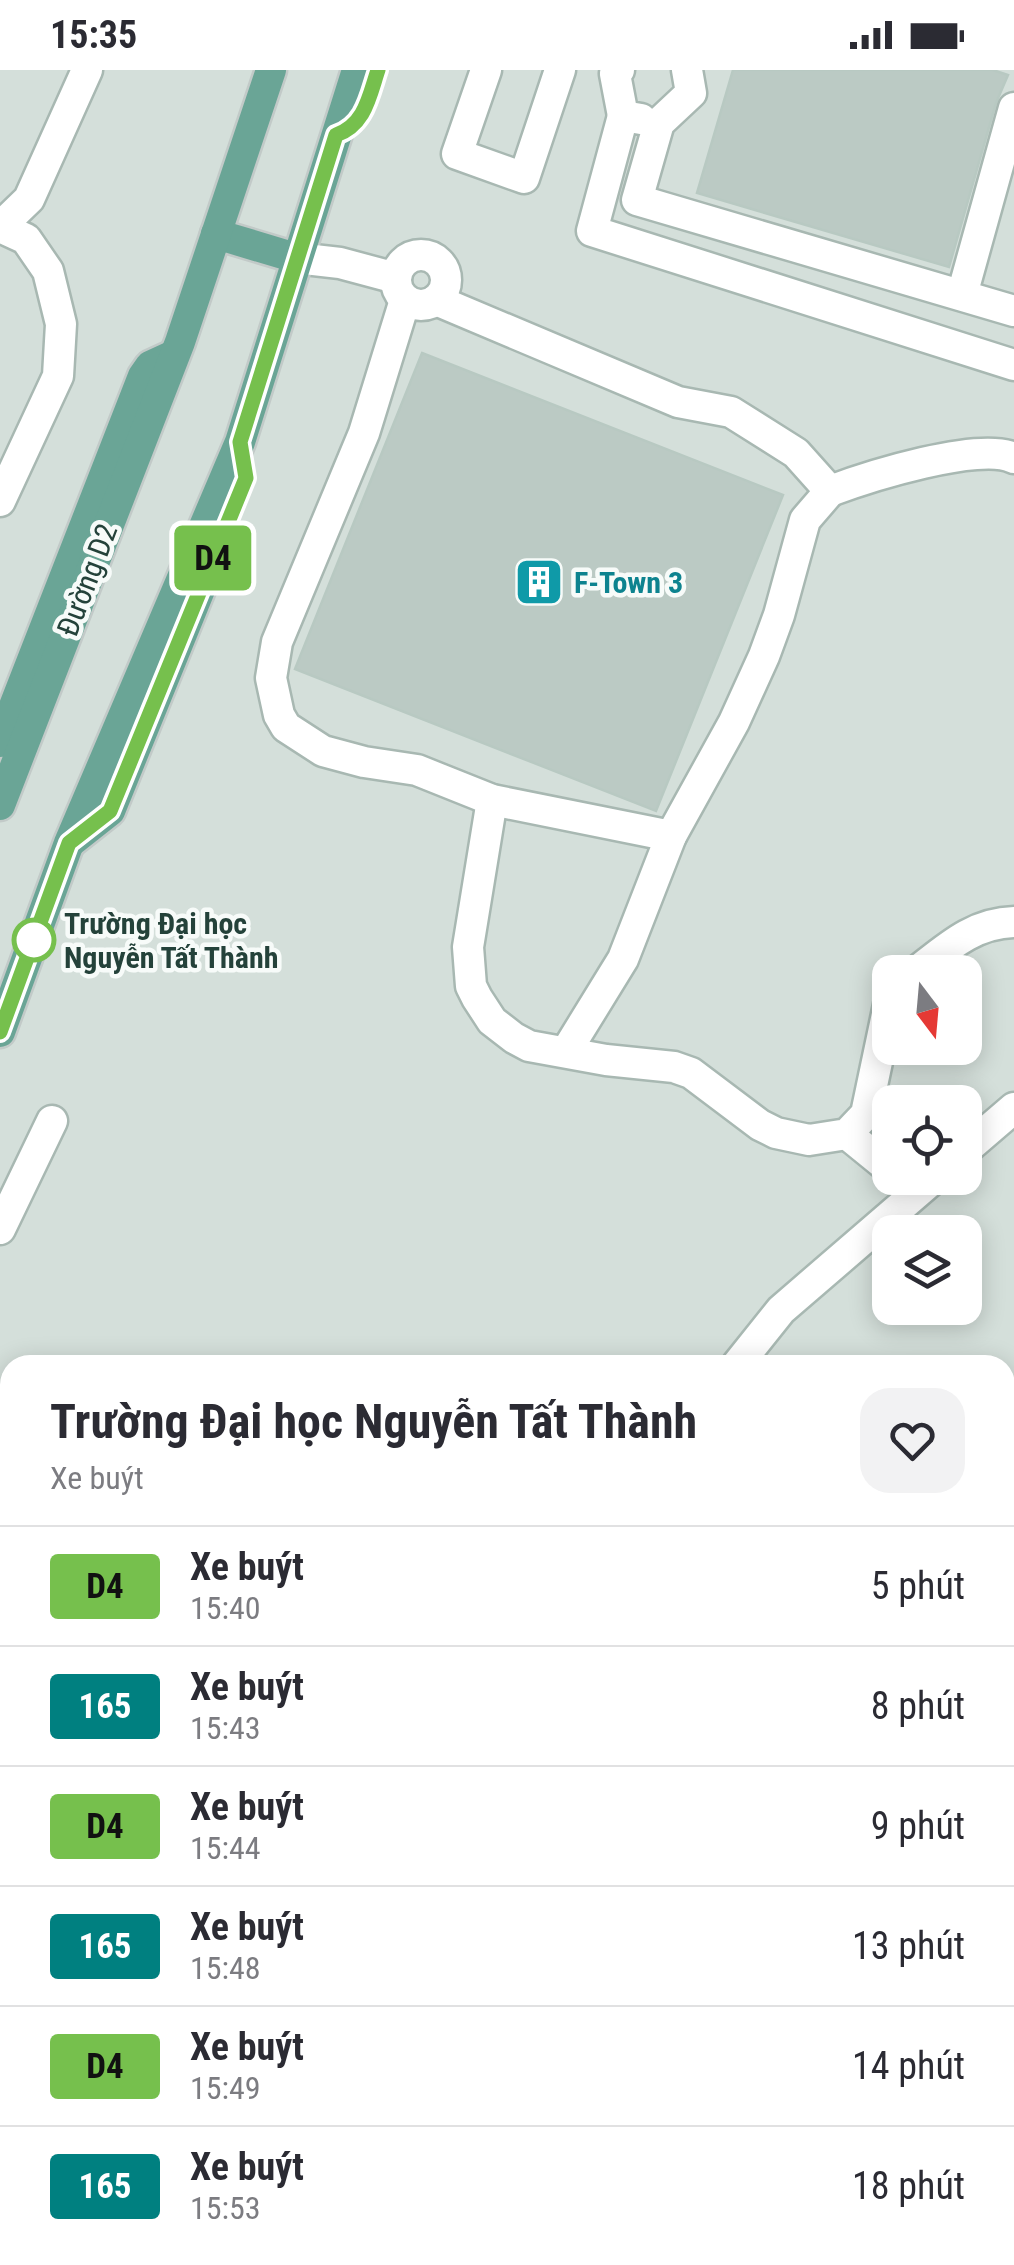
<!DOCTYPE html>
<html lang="vi">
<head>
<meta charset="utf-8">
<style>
	:root { --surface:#fff; --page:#f2f2f3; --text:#2b2b33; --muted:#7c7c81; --line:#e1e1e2 }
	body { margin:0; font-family:"Roboto Condensed",sans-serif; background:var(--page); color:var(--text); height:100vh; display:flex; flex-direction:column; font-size:38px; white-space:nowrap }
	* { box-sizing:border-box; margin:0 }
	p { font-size:32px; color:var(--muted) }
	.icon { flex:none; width:55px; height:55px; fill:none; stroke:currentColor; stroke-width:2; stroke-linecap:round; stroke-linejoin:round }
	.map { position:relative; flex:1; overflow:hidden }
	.sheet { position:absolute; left:0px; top:1285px; width:1015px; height:910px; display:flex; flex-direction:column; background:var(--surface); border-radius:30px 30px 0 0; box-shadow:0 5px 25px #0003 }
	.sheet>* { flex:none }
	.badge { padding:0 20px; border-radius:8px; font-size:35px; line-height:65px }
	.needle { width:65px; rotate:164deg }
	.tools { position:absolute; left:872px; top:885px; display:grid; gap:20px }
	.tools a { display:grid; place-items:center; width:110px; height:110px; border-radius:20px; background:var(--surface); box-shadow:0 5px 25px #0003; font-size:50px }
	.map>.badge { position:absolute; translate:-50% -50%; box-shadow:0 0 0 5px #fff }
	.round { display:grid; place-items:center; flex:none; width:105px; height:105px; border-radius:30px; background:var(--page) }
	.headline { display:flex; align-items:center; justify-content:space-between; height:170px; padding:0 50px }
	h1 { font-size:48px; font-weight:700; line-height:75px }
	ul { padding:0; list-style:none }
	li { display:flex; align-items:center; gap:30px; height:120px; padding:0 50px; border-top:2px solid var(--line) }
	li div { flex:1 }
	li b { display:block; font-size:38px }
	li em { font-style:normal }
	li .badge { min-width:110px; font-weight:700; text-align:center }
	.status { display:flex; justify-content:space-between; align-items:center; height:70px; padding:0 50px; background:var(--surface); direction:ltr }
	.status svg { height:28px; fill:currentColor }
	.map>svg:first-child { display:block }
</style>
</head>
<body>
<div class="status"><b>15:35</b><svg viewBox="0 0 49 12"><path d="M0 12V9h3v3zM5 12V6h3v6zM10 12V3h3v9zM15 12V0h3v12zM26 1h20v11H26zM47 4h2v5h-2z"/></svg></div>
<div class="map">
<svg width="1014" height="2195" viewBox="0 0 1014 2195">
	<rect width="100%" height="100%" fill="#e6efeb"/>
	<path fill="#d4dfda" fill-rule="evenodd" d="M 0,0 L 1014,0 L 1014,2195 L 0,2195 ZM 890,902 L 965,902 L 965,978 L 890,978 ZM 890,1032 L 965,1032 L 965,1108 L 890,1108 ZM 890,1162 L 965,1162 L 965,1238 L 890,1238 ZM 10,1295 L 1005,1295 L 1005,2185 L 10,2185 Z"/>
	<g fill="#bbcac4" stroke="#b8c9c2" stroke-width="2.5">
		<path d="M 733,0 L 993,0 L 1008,5 L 996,33 L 949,197 L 697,123 Z"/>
		<path d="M 422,283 L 783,425 L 656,741 L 295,599 Z"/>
	</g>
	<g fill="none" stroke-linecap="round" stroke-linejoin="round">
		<g stroke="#a8b8b2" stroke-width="35">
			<g id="minor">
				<path d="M 486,0 L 457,84 L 524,108 L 560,0"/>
				<path d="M 619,0 L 615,4 L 623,46 L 641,49"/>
				<path d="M 687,0 L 691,23 L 659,53 L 637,130 L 1014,241"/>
				<path d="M 623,46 L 592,161 L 1014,295"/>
				<circle cx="421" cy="210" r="25"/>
				<path d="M 296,188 L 340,193 L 396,208"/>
				<path d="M 962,225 L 1014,38"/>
				<path d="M 405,230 L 364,363 L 277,572 L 271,608 L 279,645 L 286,657 L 323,681 L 364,692 L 417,700 L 492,730 L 671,766"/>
				<path d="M 436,230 L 678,332 L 731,342 L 796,383 L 830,421 L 805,450 L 779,545 L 764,586 L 734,652 L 671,766 L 623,889 L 567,980"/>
				<path d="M 830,421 C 867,407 980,371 1014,388"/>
				<path d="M 0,431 L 58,306 L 61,254 L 48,201 L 26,169 L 0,157 L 29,129 L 87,0"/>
				<path d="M 492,730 L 468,877 L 471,916 L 477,928 L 492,951 L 514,968 L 529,976 L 606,990 L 674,997 L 691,1003 L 760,1055 L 776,1063 L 809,1070 L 847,1064 L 866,1044 L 890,930"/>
				<path d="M 916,902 C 947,878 973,853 1014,852"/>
				<path d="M 847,1064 L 890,1099"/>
				<path d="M 965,1080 L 1014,1038"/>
				<path d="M 0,1159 L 52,1051"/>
				<path d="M 737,1295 L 781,1240 L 934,1108"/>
				<path d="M 827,2185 L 839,2195"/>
			</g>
		</g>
		<g stroke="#c2cac8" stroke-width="35">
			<g id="major">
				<path d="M 216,164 L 296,188"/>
				<path d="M 0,672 L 143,306 L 150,296 L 174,285"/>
				<path d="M 0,735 L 180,272 L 271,0"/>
				<path d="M 72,771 L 110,741 L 208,500"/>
				<path d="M 0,962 L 69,773 L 240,372 L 357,0"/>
			</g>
		</g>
		<path stroke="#86b3a5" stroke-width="5" stroke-dasharray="5 8" stroke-linecap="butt" d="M 321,2195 L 350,2185"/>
		<use href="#minor" stroke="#fff" stroke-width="30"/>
		<use href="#major" stroke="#6aa596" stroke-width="30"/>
	</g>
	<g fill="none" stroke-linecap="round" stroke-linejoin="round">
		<g stroke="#fff" stroke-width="22">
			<path id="line" d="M 0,962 L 69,773 L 110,741 L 246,408 L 240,372 L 336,65 C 365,55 369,27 378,0"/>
		</g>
		<use href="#line" stroke="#76c04d" stroke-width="15"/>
	</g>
	<defs>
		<g id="building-square" transform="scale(2.5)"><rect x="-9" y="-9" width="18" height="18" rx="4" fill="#0f9aa8" stroke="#f7fbf9"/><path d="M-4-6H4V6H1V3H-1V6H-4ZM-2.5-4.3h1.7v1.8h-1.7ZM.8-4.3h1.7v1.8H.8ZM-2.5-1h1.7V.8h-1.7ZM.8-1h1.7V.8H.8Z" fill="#fff"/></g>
	</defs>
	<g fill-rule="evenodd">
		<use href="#building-square" x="539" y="512"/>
	</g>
	<circle fill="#fff" stroke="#76c04d" stroke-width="5" cx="34" cy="870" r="20"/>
	<g text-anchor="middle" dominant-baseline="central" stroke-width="9" stroke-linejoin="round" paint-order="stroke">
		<g font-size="30" fill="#24423a" stroke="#f7fbf9">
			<text transform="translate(87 510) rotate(-69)">Đường D2</text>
		</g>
		<g font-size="30" font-weight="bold" fill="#0d838f" stroke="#f7fbf9" text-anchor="start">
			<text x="574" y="512">F-Town 3</text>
		</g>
		<g font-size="30" font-weight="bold" fill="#24423a" stroke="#f7fbf9" text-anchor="start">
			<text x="64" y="853">Trường Đại học<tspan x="64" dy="34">Nguyễn Tất Thành</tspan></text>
		</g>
	</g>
</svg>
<div class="tools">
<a><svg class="needle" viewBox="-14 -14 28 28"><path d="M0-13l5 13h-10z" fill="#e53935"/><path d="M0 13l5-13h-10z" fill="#7c7c81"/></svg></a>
<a><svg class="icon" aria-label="locate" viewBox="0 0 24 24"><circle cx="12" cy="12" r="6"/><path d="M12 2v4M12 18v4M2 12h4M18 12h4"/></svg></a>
<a><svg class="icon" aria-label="layers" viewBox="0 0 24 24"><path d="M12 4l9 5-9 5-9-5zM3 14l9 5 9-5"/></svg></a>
</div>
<b class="badge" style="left:213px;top:488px;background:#76c04d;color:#111">D4</b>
<section class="sheet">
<div class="headline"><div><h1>Trường Đại học Nguyễn Tất Thành</h1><p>Xe buýt</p></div><a class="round"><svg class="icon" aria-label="heart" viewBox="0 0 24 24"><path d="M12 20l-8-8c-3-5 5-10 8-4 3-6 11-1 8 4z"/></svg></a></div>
<ul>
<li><span class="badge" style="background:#76c04d;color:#111">D4</span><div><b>Xe buýt</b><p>15:40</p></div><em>5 phút</em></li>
<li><span class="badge" style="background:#008080;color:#fff">165</span><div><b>Xe buýt</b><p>15:43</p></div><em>8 phút</em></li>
<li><span class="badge" style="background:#76c04d;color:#111">D4</span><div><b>Xe buýt</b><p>15:44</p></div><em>9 phút</em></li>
<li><span class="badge" style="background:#008080;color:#fff">165</span><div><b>Xe buýt</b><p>15:48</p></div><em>13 phút</em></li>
<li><span class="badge" style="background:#76c04d;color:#111">D4</span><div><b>Xe buýt</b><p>15:49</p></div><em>14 phút</em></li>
<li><span class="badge" style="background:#008080;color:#fff">165</span><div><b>Xe buýt</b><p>15:53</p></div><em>18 phút</em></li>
</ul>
</section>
</div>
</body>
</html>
